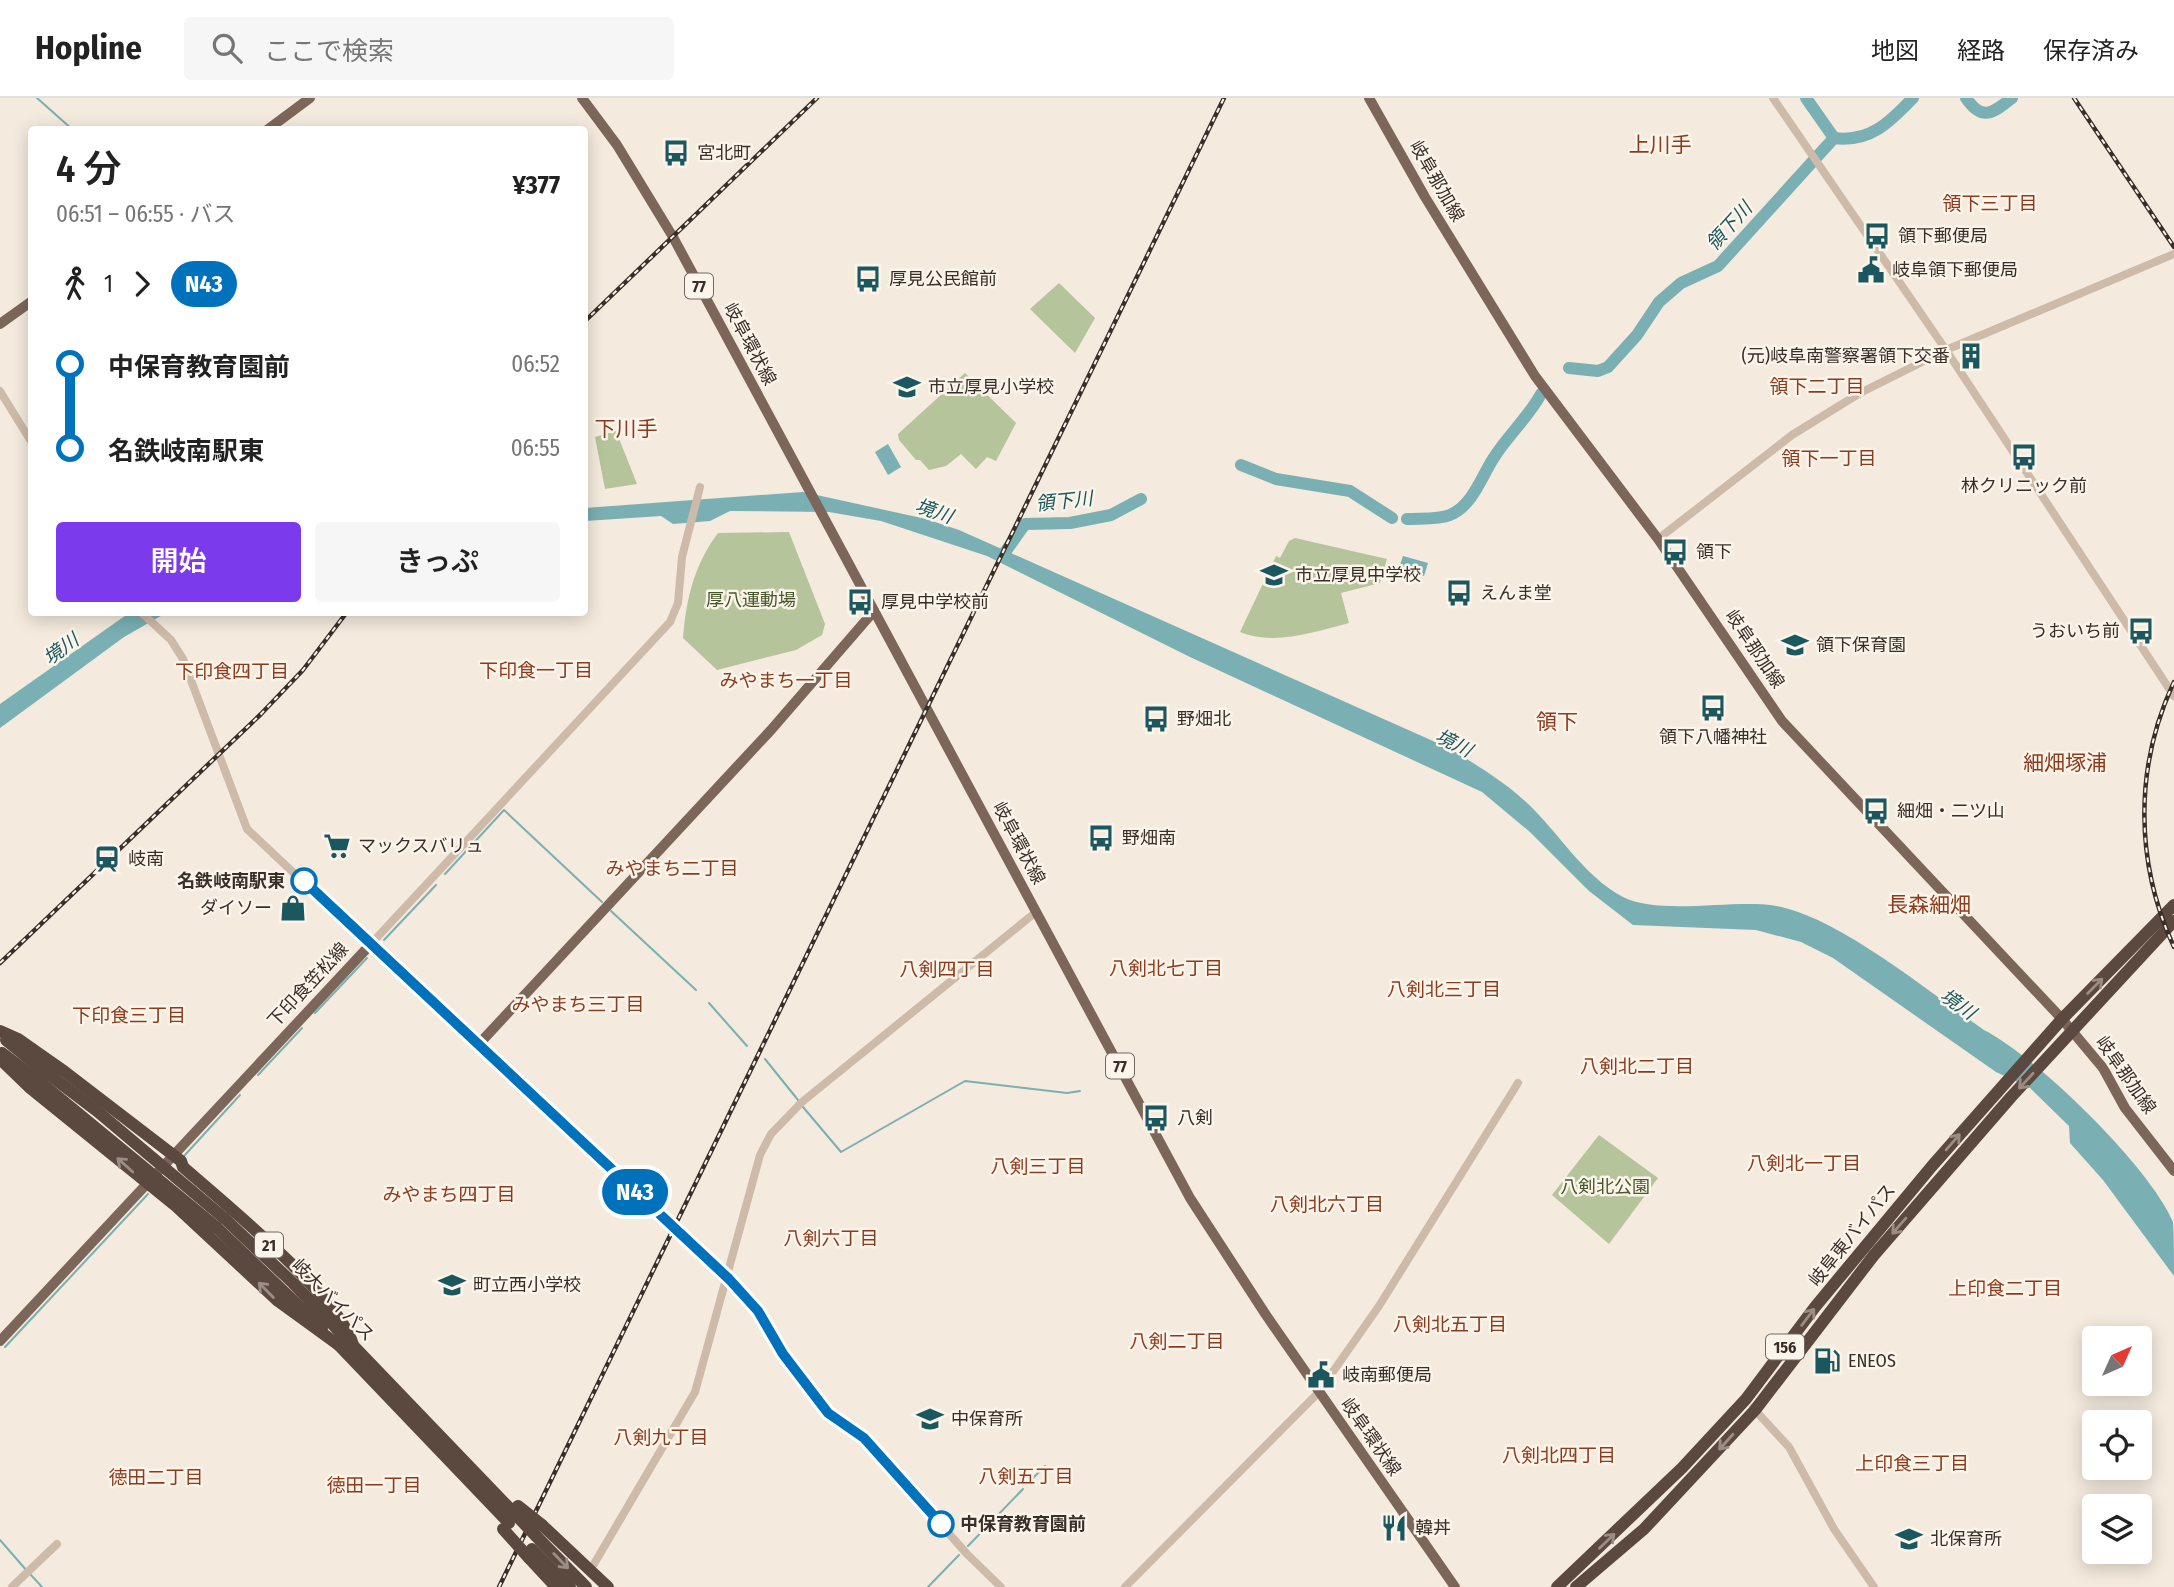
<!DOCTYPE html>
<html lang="ja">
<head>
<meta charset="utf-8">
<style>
	:root { --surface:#fff; --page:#f6f6f6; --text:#222; --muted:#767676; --line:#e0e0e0; --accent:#7c3aed }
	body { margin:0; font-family:"Fira Sans Condensed","Noto Sans JP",sans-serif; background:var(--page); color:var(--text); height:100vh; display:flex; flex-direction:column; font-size:26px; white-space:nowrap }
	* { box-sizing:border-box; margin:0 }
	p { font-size:23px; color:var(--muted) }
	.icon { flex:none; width:38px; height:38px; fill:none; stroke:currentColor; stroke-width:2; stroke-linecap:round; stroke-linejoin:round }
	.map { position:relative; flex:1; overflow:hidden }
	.details { position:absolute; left:28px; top:28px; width:560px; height:490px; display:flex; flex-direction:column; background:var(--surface); border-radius:7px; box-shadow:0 4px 18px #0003 }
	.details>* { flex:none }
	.badge { padding:0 14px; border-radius:23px; font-size:24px; line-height:46px }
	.needle { width:46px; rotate:45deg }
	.controls { position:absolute; left:2082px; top:1228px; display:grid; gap:14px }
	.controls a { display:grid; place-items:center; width:70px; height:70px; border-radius:7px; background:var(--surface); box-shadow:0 4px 18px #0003; font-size:35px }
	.map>.badge { position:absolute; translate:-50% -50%; box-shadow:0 0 0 4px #fff }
	.legs { display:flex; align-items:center; gap:10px; height:77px; padding:0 28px; font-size:23px }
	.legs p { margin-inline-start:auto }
	.summary { display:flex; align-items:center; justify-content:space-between; height:119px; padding:0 28px }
	h1 { font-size:38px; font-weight:600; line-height:52px }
	.button { display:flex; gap:14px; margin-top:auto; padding:14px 28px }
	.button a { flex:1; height:80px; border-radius:7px; background:var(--accent); color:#fff; font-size:28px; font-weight:600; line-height:80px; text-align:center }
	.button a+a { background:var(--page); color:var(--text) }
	ul { padding:0 28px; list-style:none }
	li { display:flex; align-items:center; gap:24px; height:84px; font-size:26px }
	li i { display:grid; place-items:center; width:10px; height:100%; margin:0 9px; background:currentColor }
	li i::after { content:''; width:18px; height:18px; margin:-9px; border:5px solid; border-radius:50%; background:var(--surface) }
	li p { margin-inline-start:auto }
	li:first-child i { background:linear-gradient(#0000 50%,currentColor 0) }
	li:last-child i { background:linear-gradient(currentColor 50%,#0000 0) }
	header { display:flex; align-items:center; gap:42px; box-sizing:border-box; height:98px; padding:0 35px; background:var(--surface); border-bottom:2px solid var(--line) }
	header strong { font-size:33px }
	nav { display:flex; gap:38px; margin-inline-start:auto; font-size:24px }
	.search { width:490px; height:63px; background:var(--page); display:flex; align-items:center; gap:18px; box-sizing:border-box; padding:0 24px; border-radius:7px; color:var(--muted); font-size:26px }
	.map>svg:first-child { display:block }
</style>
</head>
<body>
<header>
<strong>Hopline</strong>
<div class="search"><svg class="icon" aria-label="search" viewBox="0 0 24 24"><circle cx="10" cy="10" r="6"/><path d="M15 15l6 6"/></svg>ここで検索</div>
<nav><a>地図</a><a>経路</a><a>保存済み</a></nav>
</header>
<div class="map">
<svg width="2174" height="1489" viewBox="0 0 2174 1489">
	<rect width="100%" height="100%" fill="#f4eadd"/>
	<g fill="#b5c49b">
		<path d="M 1059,185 L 1095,220 L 1075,255 L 1030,211 Z"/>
		<path d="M 965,275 L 1016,325 L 996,363 L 987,359 L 976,371 L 961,356 L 946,368 L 929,372 L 920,362 L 916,362 L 899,342 L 898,336 Z"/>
		<path d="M 616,333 L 637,386 L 605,391 L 595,339 Z"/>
		<path d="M 789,434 L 825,526 L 822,537 L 796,552 L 717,572 L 683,540 C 686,501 694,467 718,435 Z"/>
		<path d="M 1295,440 L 1387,461 L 1380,485 L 1341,495 L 1349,525 C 1314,534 1274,548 1240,534 L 1276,458 L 1280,460 L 1289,443 Z"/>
		<path d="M 1599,1037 L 1658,1080 L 1609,1146 L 1552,1097 Z"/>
	</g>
	<g fill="#7aafb3">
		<path d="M 888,346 L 901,369 L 888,377 L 875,354 Z"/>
		<path d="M 803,394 L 926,421 L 959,432 L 1451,651 C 1476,667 1502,682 1525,703 C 1558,733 1583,778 1623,799 C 1658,817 1730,802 1770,807 C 1833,814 1930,895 1984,932 C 2037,959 2150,1069 2173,1124 C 2174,1138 2174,1163 2174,1178 L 2103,1082 L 2070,1045 L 2069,1028 L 2030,990 L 1996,974 L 1833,860 L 1801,844 L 1756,832 L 1633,827 L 1589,793 L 1530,734 L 1482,694 L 1190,559 L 987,458 L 881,423 L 829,414 L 730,413 L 710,423 L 673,426 L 661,418 L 585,423 L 585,410 Z"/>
		<path d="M 1403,458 L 1428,465 L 1424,478 L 1399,470 Z"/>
		<path d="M 129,515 L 166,515 L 124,539 L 0,630 L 0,606 Z"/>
	</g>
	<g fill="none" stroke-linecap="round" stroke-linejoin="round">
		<g stroke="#7aafb3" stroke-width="2">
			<path d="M 37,0 L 73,32"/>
			<path d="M 445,776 L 504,712 L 602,804"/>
			<path d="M 611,813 L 696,892"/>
			<path d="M 384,842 L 436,787"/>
			<path d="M 709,905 L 747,948"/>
			<path d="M 315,915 L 367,860"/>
			<path d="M 765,961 L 798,1002"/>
			<path d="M 258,977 L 302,930"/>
			<path d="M 803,1009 L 841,1054 L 965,983 L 1067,995 L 1080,993"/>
			<path d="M 184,1058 L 240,997"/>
			<path d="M 5,1249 L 148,1096"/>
			<path d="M 1031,1382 L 1045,1368"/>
			<path d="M 0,1442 L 27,1473"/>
			<path d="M 968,1448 L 1023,1391"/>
			<path d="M 31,1477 L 42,1489"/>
			<path d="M 928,1489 L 959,1457"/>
		</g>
		<g stroke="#7aafb3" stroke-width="12">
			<path d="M 1806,0 L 1834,40"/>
			<path d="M 1966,0 C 1982,24 1993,15 2012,0"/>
			<path d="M 1569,270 L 1598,273 L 1608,269 L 1637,237 L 1659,204 L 1681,185 L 1718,168 L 1834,40 C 1870,45 1890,24 1913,0"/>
			<path d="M 1241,367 L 1276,381 L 1350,393 L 1392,420"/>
			<path d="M 1407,421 C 1420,420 1438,422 1450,417 C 1472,408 1481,380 1493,361 C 1507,338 1528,320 1541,296"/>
			<path d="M 1003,457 L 1025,426 L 1070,425 L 1111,417 L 1141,401"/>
		</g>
		<g stroke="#cdbaa8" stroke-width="8">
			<path d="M 1773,0 L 1946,252 L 2174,598"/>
			<path d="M 0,293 L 32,345"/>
			<path d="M 1658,441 L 1792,337 L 1860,295 L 1946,252 L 2174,156"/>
			<path d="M 141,514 L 171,542 L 183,561 L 247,731 L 370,847 L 670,524 L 678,505 L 682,459 L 700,389"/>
			<path d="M 478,947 L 728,1181"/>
			<path d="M 776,1243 L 828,1315 L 864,1340 L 967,1456 L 1001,1489"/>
			<path d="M 1753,1310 L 1789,1349 L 1834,1431 L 1874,1489"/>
			<path d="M 594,1466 L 695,1294 L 760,1057 L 771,1036 L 802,1004 L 1036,814"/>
			<path d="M 12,1489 L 57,1446"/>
			<path d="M 1125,1489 L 1318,1295 L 1379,1208 L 1518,985"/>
		</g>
		<g stroke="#7c6659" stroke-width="10">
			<path d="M 582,0 L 617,47 L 673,139 L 1190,1100 L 1266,1217 L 1455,1489"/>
			<path d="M 1369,0 L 1425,99 L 1535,278 L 1658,441 L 1782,623 L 2062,921 L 2103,970 L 2125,1010 L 2174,1073"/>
			<path d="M 267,32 L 310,0"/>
			<path d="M 0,226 L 32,203"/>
			<path d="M 0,1243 L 370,847 L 478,947 L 771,632 L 874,513"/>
		</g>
		<g stroke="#5b483f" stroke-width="12">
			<path d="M 0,933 L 18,941 L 65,974 L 181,1063 L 183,1069 C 224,1105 340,1199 353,1247"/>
			<path d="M 6,942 L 43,972"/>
			<path d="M 2,955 L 35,980"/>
			<path d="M 0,961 L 29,989 L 176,1108 L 278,1203 L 340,1248"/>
			<path d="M 224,1120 L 293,1185 L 514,1415"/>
			<path d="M 216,1129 L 322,1230"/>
			<path d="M 335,1243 L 509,1425"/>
			<path d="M 542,1427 L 608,1489"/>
			<path d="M 536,1438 L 586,1489"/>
			<path d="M 532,1451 L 570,1489"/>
			<path d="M 529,1460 L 556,1489"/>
			<path d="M 1557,1489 L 1682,1370 L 1746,1301 L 1815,1209 L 1932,1068 L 2062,921 L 2174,807"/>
			<path d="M 1576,1489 L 1644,1431 L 1755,1312 L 1874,1157 L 2011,999 L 2174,823"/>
		</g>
		<g stroke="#392e28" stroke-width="4.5">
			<g id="rail">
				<path d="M 2074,0 L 2174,149"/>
				<path d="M 584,224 L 817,0"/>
				<path d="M 2174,584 C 2134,669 2135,765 2174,849"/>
				<path d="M 0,865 L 261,616 L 303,572 L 347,514"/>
				<path d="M 499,1489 L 1224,0"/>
			</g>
		</g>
		<use href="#rail" stroke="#fbf4ea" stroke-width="2" stroke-dasharray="5" stroke-linecap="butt"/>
		<g stroke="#5b483f" stroke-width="12">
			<path d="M 43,972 L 97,1013 L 224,1120"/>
			<path d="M 35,980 L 216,1129"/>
			<path d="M 518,1408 L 542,1427"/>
			<path d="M 514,1415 L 536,1438"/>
			<path d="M 503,1431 L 529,1460"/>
		</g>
	</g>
	<defs><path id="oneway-shaft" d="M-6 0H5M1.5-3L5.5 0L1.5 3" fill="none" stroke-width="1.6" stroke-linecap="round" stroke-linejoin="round" transform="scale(1.75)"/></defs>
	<g stroke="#9b8d83">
		<use href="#oneway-shaft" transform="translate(2095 888) rotate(-45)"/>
		<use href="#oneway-shaft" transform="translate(2026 983) rotate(133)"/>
		<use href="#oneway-shaft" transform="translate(1953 1044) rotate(-49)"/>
		<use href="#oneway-shaft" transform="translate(125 1067) rotate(-138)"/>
		<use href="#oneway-shaft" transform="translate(1899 1128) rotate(131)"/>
		<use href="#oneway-shaft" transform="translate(266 1192) rotate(-135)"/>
		<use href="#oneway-shaft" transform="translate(1808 1219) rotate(-53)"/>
		<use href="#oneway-shaft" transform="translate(1726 1344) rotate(132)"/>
		<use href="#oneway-shaft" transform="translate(1607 1443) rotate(-44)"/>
		<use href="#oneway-shaft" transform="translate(561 1463) rotate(46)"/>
	</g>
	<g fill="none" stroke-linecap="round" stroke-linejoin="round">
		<g stroke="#fff" stroke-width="16">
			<path id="line-1" d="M 304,783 L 729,1181 L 758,1213 L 783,1256 L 828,1315 L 864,1340 L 941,1426"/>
		</g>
		<use href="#line-1" stroke="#0072bc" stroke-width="10"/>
	</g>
	<defs>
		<g id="bus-bare" transform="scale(2.1)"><path d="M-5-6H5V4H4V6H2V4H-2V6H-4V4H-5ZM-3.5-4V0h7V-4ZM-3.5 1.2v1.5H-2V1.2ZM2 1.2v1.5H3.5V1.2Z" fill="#1b575e" stroke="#fbf4ea" stroke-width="2.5" paint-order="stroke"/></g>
		<g id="civic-bare" transform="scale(2.1)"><path d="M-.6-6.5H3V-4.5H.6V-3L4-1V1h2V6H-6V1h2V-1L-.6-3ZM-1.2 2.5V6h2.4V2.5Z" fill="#1b575e" stroke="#fbf4ea" stroke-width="2.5" paint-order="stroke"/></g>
		<g id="building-bare" transform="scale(2.1)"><path d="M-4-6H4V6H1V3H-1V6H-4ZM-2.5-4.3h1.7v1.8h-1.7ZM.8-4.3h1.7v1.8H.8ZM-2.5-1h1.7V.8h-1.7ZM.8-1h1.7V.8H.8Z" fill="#1b575e" stroke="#fbf4ea" stroke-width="2.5" paint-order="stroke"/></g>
		<g id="school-bare" transform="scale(2.1)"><path d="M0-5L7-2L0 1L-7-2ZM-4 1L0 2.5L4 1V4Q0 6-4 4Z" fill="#1b575e" stroke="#fbf4ea" stroke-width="2.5" paint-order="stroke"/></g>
		<g id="supermarket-bare" transform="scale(2.1)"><path d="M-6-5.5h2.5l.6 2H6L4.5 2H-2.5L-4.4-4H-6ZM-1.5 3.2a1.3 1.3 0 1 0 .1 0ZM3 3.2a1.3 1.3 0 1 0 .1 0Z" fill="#1b575e" stroke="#fbf4ea" stroke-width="2.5" paint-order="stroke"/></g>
		<g id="station-bare" transform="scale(2.1)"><path d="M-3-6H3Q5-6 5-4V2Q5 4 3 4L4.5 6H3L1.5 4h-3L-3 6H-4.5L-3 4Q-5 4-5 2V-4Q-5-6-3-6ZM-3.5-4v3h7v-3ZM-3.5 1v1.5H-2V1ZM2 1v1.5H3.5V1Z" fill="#1b575e" stroke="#fbf4ea" stroke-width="2.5" paint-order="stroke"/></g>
		<g id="shop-bare" transform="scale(2.1)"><path d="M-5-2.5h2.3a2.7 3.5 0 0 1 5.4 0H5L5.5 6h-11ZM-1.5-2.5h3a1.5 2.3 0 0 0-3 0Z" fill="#1b575e" stroke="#fbf4ea" stroke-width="2.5" paint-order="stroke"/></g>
		<g id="fuel-bare" transform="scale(2.1)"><path d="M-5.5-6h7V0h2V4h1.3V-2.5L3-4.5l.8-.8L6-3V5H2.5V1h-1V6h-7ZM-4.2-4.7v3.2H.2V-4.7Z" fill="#1b575e" stroke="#fbf4ea" stroke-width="2.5" paint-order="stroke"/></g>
		<g id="restaurant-bare" transform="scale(2.1)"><path d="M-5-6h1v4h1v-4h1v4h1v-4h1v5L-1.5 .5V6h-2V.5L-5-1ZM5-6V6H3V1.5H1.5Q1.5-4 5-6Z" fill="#1b575e" stroke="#fbf4ea" stroke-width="2.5" paint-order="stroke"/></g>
	</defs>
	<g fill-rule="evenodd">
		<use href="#bus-bare" x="676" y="55"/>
		<use href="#bus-bare" x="1877" y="138"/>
		<use href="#civic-bare" x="1871" y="172"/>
		<use href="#bus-bare" x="868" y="181"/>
		<use href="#building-bare" x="1971" y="258"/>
		<use href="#school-bare" x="907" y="289"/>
		<use href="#bus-bare" x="2024" y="359"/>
		<use href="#bus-bare" x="1675" y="454"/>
		<use href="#school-bare" x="1274" y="477"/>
		<use href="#bus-bare" x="1459" y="495"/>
		<use href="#bus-bare" x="860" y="504"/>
		<use href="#bus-bare" x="2141" y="533"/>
		<use href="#school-bare" x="1795" y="547"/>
		<use href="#bus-bare" x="1713" y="610"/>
		<use href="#bus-bare" x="1156" y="621"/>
		<use href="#bus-bare" x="1876" y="713"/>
		<use href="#bus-bare" x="1101" y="740"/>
		<use href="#supermarket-bare" x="337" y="748"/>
		<use href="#station-bare" x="107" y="761"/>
		<use href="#shop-bare" x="293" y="810"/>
		<use href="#bus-bare" x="1156" y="1020"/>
		<use href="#school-bare" x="452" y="1187"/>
		<use href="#fuel-bare" x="1827" y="1263"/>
		<use href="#civic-bare" x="1321" y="1277"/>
		<use href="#school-bare" x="930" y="1321"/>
		<use href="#restaurant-bare" x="1394" y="1430"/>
		<use href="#school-bare" x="1909" y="1441"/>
	</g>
	<g fill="#fff" stroke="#0072bc" stroke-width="3.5">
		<circle cx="304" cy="783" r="12"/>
		<circle cx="941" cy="1426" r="12"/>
	</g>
	<g text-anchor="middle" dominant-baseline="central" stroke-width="5" stroke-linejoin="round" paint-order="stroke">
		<g fill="#fbf4ea" stroke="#736962" stroke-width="2">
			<rect x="685" y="175.5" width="28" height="25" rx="5"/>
			<rect x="1106" y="955.5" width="28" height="25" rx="5"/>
			<rect x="255" y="1134.5" width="28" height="25" rx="5"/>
			<rect x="1766" y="1236.5" width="38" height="25" rx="5"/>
		</g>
		<g font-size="16" font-weight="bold" fill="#392e28">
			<text x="699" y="188">77</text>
			<text x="1120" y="968">77</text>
			<text x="269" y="1147">21</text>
			<text x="1785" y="1249">156</text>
		</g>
		<g font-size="18" fill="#392e28" stroke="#fbf4ea" text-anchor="start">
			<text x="697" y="55">宮北町</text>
			<text x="1898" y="138">領下郵便局</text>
			<text x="1892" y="172">岐阜領下郵便局</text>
			<text x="889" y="181">厚見公民館前</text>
			<text x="1950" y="258" text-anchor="end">(元)岐阜南警察署領下交番</text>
			<text x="928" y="289">市立厚見小学校</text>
			<text x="2024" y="388" text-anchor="middle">林クリニック前</text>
			<text x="1696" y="454">領下</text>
			<text x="1295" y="477">市立厚見中学校</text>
			<text x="1480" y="495">えんま堂</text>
			<text x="881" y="504">厚見中学校前</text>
			<text x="2120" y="533" text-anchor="end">うおいち前</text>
			<text x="1816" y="547">領下保育園</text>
			<text x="1177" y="621">野畑北</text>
			<text x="1713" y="639" text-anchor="middle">領下八幡神社</text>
			<text x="1897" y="713">細畑・二ツ山</text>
			<text x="1122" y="740">野畑南</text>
			<text x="358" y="748">マックスバリュ</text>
			<text x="128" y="761">岐南</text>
			<text x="272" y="810" text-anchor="end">ダイソー</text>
			<text x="1177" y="1020">八剣</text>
			<text x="473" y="1187">町立西小学校</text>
			<text x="1848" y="1263">ENEOS</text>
			<text x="1342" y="1277">岐南郵便局</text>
			<text x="951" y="1321">中保育所</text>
			<text x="1415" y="1430">韓丼</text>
			<text x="1930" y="1441">北保育所</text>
		</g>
		<g font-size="18" fill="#392e28" stroke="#fbf4ea">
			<text transform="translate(1437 83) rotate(60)">岐阜那加線</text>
			<text transform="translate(750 246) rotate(62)">岐阜環状線</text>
			<text transform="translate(1755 551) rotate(56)">岐阜那加線</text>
			<text transform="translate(1019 745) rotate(62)">岐阜環状線</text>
			<text transform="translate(308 887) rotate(-47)">下印食笠松線</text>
			<text transform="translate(2126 977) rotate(55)">岐阜那加線</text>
			<text transform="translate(1852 1137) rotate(-51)">岐阜東バイパス</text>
			<text transform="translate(333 1202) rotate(45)">岐大バイパス</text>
			<text transform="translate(1371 1339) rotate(55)">岐阜環状線</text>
		</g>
		<g font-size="18" fill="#47592a" stroke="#fbf4ea">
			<text x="751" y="502">厚八運動場</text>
			<text x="1605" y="1089">八剣北公園</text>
		</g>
		<g font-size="18" font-weight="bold" fill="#392e28" stroke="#fbf4ea" text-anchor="end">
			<text x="285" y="783">名鉄岐南駅東</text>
			<text x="960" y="1426" text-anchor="start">中保育教育園前</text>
		</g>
		<g font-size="19" fill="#8e3b1c" stroke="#fbf4ea">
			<text x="1990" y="105">領下三丁目</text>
			<text x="1817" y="288">領下二丁目</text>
			<text x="1829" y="360">領下一丁目</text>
			<text x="536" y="572">下印食一丁目</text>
			<text x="232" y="573">下印食四丁目</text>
			<text x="786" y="582">みやまち一丁目</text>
			<text x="672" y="770">みやまち二丁目</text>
			<text x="1166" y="870">八剣北七丁目</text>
			<text x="947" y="871">八剣四丁目</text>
			<text x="1444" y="891">八剣北三丁目</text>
			<text x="578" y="906">みやまち三丁目</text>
			<text x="129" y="917">下印食三丁目</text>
			<text x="1637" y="968">八剣北二丁目</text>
			<text x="1804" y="1065">八剣北一丁目</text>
			<text x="1038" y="1068">八剣三丁目</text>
			<text x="449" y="1096">みやまち四丁目</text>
			<text x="1327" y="1106">八剣北六丁目</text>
			<text x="831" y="1140">八剣六丁目</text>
			<text x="2005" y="1190">上印食二丁目</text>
			<text x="1450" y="1226">八剣北五丁目</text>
			<text x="1177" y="1243">八剣二丁目</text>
			<text x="661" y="1339">八剣九丁目</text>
			<text x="1559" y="1357">八剣北四丁目</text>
			<text x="1912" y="1365">上印食三丁目</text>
			<text x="1026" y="1378">八剣五丁目</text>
			<text x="156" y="1379">徳田二丁目</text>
			<text x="374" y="1387">徳田一丁目</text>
		</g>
		<g font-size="19" font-style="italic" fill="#1b575e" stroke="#fbf4ea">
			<text transform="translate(1729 128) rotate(-48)">領下川</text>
			<text transform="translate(1064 403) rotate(-6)">領下川</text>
			<text transform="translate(934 413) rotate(19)">境川</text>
			<text transform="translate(61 551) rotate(-36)">境川</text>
			<text transform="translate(1454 645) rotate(27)">境川</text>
			<text transform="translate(1958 906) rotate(35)">境川</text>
		</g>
		<g font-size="21" fill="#8e3b1c" stroke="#fbf4ea">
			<text x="1660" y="47">上川手</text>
			<text x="626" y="331">下川手</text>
			<text x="1557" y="624">領下</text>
			<text x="2065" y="665">細畑塚浦</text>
			<text x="1929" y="807">長森細畑</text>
		</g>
	</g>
</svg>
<div class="controls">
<a><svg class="needle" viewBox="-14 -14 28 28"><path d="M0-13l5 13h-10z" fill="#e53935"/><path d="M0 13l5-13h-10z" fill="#767676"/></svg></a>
<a><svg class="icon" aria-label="locate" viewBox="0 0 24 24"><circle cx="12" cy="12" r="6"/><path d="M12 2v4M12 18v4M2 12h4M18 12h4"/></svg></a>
<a><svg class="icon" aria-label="layers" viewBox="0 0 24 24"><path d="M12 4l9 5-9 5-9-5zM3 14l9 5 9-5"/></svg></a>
</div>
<b class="badge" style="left:635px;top:1094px;background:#0072bc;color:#fff">N43</b>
<section class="details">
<div class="summary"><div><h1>4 分</h1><p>06:51 – 06:55 · バス</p></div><b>¥377</b></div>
<div class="legs"><svg class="icon" aria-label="walk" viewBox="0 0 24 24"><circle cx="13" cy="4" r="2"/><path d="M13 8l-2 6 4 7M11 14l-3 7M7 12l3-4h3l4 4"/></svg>1<svg class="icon" aria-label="forward" viewBox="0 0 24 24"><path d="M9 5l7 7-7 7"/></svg><b class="badge" style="background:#0072bc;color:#fff">N43</b></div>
<ul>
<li><i style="color:#0072bc"></i><b>中保育教育園前</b><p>06:52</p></li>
<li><i style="color:#0072bc"></i><b>名鉄岐南駅東</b><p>06:55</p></li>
</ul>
<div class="button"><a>開始</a><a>きっぷ</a></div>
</section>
</div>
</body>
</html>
